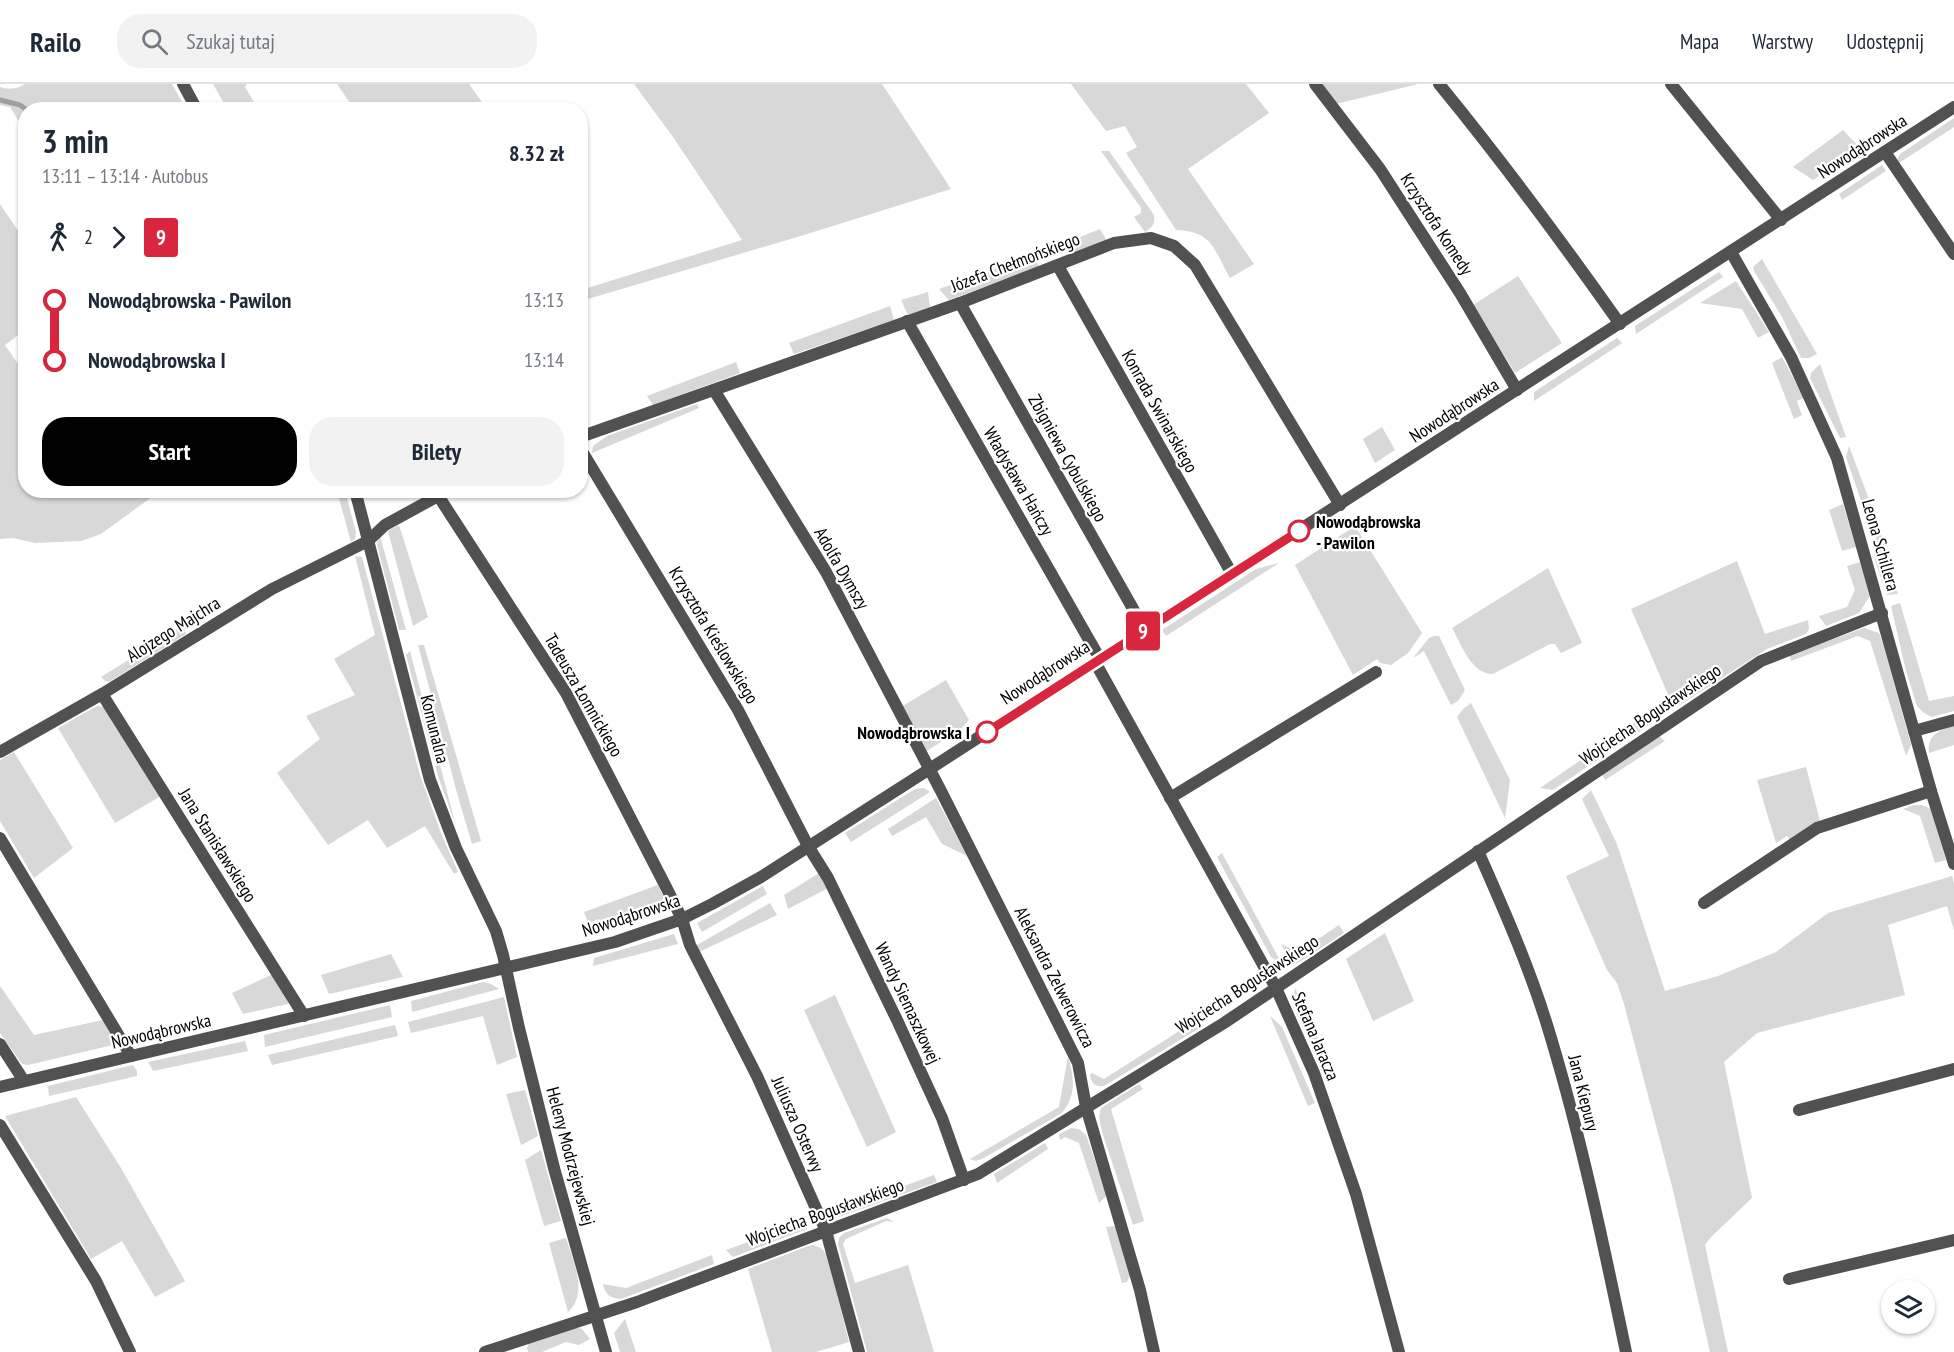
<!DOCTYPE html>
<html lang="pl">
<head>
<meta charset="utf-8">
<style>
	:root { --surface:#fff; --page:#f2f2f3; --text:#1f2937; --muted:#747a83; --line:#e0e1e3; --accent:#000 }
	body { margin:0; font-family:"PT Sans Narrow",sans-serif; background:var(--page); color:var(--text); height:100vh; display:flex; flex-direction:column; font-size:22px; white-space:nowrap }
	* { box-sizing:border-box; margin:0 }
	p { font-size:20px; color:var(--muted) }
	.icon { flex:none; width:33px; height:33px; fill:none; stroke:currentColor; stroke-width:2; stroke-linecap:round; stroke-linejoin:round }
	.map { position:relative; flex:1; overflow:hidden }
	.drawer { position:absolute; left:18px; top:18px; width:570px; height:396px; display:flex; flex-direction:column; background:var(--surface); border-radius:24px; box-shadow:0 2px 4px #0004 }
	.drawer>* { flex:none }
	.badge { padding:0 12px; border-radius:4px; font-size:21px; line-height:39px }
	.tools { position:absolute; left:1881px; top:1196px; display:grid; gap:12px }
	.tools a { display:grid; place-items:center; width:54px; height:54px; border-radius:50%; background:var(--surface); box-shadow:0 2px 4px #0004; font-size:30px }
	.map>.badge { position:absolute; translate:-50% -50%; box-shadow:0 0 0 3px #fff }
	.legs { display:flex; align-items:center; gap:9px; height:66px; padding:0 24px; font-size:20px }
	.legs p { margin-inline-start:auto }
	.overview { display:flex; align-items:center; justify-content:space-between; height:102px; padding:0 24px }
	h1 { font-size:33px; font-weight:800; line-height:45px }
	.primary-button { display:flex; gap:12px; margin-top:auto; padding:12px 24px }
	.primary-button a { flex:1; height:69px; border-radius:24px; background:var(--accent); color:#fff; font-size:24px; font-weight:800; line-height:69px; text-align:center }
	.primary-button a+a { background:var(--page); color:var(--text) }
	ul { padding:0 24px; list-style:none }
	li { display:flex; align-items:center; gap:21px; height:60px; font-size:22px }
	li i { display:grid; place-items:center; width:9px; height:100%; margin:0 8px; background:currentColor }
	li i::after { content:''; width:15px; height:15px; margin:-8px; border:4px solid; border-radius:50%; background:var(--surface) }
	li p { margin-inline-start:auto }
	li:first-child i { background:linear-gradient(#0000 50%,currentColor 0) }
	li:last-child i { background:linear-gradient(currentColor 50%,#0000 0) }
	header { display:flex; align-items:center; gap:36px; box-sizing:border-box; height:84px; padding:0 30px; background:var(--surface); border-bottom:2px solid var(--line) }
	header strong { font-size:28px }
	nav { display:flex; gap:33px; margin-inline-start:auto; font-size:21px }
	.search { width:420px; height:54px; background:var(--page); display:flex; align-items:center; gap:15px; box-sizing:border-box; padding:0 21px; border-radius:24px; color:var(--muted); font-size:22px }
	.map>svg:first-child { display:block }
</style>
</head>
<body>
<header>
<strong>Railo</strong>
<div class="search"><svg class="icon" aria-label="search" viewBox="0 0 24 24"><circle cx="10" cy="10" r="6"/><path d="M15 15l6 6"/></svg>Szukaj tutaj</div>
<nav><a>Mapa</a><a>Warstwy</a><a>Udostępnij</a></nav>
</header>
<div class="map">
<svg width="1954" height="1268" viewBox="0 0 1954 1268">
	<rect width="100%" height="100%" fill="#fff"/>
	<g fill="#d8d8d8">
		<path d="M 25,0 L 172,0 L 186,25 L 26,26 L 25,47 L 10,23 L 0,21 L 0,3 C 8,6 18,5 25,0 Z"/>
		<path d="M 213,0 L 247,0 L 245,3 L 258,25 L 227,25 Z"/>
		<path d="M 337,0 L 469,0 L 487,25 L 354,25 Z"/>
		<path d="M 634,0 L 882,0 L 951,105 L 804,151 L 581,217 L 581,206 L 742,156 L 673,53 Z"/>
		<path d="M 1071,0 L 1246,0 L 1269,29 L 1188,85 L 1254,180 L 1230,194 C 1214,166 1213,147 1176,146 L 1126,69 L 1137,63 L 1125,42 L 1106,47 Z"/>
		<path d="M 1320,0 L 1418,0 L 1336,20 Z"/>
		<path d="M 1954,34 L 1954,43 L 1899,79 L 1897,76 L 1900,70 Z"/>
		<path d="M 1843,46 L 1861,65 L 1813,96 L 1793,83 Z"/>
		<path d="M 1101,67 L 1109,67 L 1154,131 C 1155,140 1153,143 1145,148 L 1134,133 L 1141,129 L 1141,124 Z"/>
		<path d="M 1882,81 L 1886,87 L 1842,116 L 1839,110 Z"/>
		<path d="M 0,120 L 25,157 L 25,246 L 5,261 L 25,290 L 26,406 L 160,407 L 101,450 L 81,457 L 35,459 L 13,454 L 0,455 Z"/>
		<path d="M 1100,145 L 1107,157 L 1070,171 L 1063,160 Z"/>
		<path d="M 1034,171 L 1039,183 L 949,216 L 939,205 Z"/>
		<path d="M 1762,175 L 1817,270 L 1809,274 L 1801,274 L 1782,233 L 1754,187 L 1753,183 Z"/>
		<path d="M 1719,188 L 1723,193 L 1636,250 L 1635,242 Z"/>
		<path d="M 1518,192 L 1562,259 L 1515,289 L 1473,221 Z"/>
		<path d="M 1736,197 L 1769,248 L 1758,254 L 1742,225 L 1700,219 Z"/>
		<path d="M 928,208 L 930,223 L 908,231 L 901,216 Z"/>
		<path d="M 890,222 L 894,236 L 794,270 L 789,259 Z"/>
		<path d="M 1617,254 L 1622,259 L 1534,317 L 1534,308 Z"/>
		<path d="M 1782,273 L 1804,314 L 1797,317 L 1802,331 L 1794,335 L 1772,279 Z"/>
		<path d="M 736,278 L 740,289 L 653,321 L 647,312 Z"/>
		<path d="M 1820,280 L 1846,353 L 1840,354 L 1810,294 L 1811,289 Z"/>
		<path d="M 697,320 L 699,324 L 592,369 L 593,362 L 607,352 Z"/>
		<path d="M 1382,343 L 1395,366 L 1375,379 L 1363,355 Z"/>
		<path d="M 1849,362 L 1876,434 L 1877,436 L 1870,435 L 1866,431 L 1846,373 Z"/>
		<path d="M 337,407 L 345,407 L 356,448 L 355,455 L 351,458 Z"/>
		<path d="M 1843,420 L 1856,463 L 1842,467 L 1829,426 Z"/>
		<path d="M 399,441 L 428,533 L 413,542 L 388,447 Z"/>
		<path d="M 1355,442 L 1422,549 L 1408,569 L 1391,581 L 1380,579 L 1377,575 L 1353,591 L 1295,481 Z"/>
		<path d="M 1880,447 L 1898,510 L 1887,511 C 1881,492 1866,465 1880,447 Z"/>
		<path d="M 380,452 L 406,546 L 399,546 L 377,461 Z"/>
		<path d="M 355,472 L 362,473 L 420,691 L 441,749 L 458,788 L 454,790 L 425,742 L 387,764 L 368,736 L 328,761 L 277,689 L 320,655 L 306,632 L 355,611 L 334,575 L 375,551 Z"/>
		<path d="M 1737,477 L 1765,550 L 1808,536 L 1809,545 L 1806,550 L 1767,565 L 1677,623 L 1670,615 L 1631,525 Z"/>
		<path d="M 1860,478 L 1871,510 L 1859,529 L 1826,542 L 1819,532 L 1847,523 L 1855,506 L 1847,482 Z"/>
		<path d="M 1279,479 L 1166,552 L 1162,546 L 1256,485 Z"/>
		<path d="M 1548,484 L 1582,559 L 1561,569 L 1555,560 L 1550,560 L 1493,590 C 1472,591 1461,560 1452,544 Z"/>
		<path d="M 1900,519 L 1929,617 L 1954,612 L 1954,627 L 1932,633 L 1924,629 L 1917,622 L 1906,587 L 1891,522 Z"/>
		<path d="M 183,542 L 186,550 L 109,598 L 105,597 L 101,593 Z"/>
		<path d="M 1864,544 L 1879,549 L 1884,563 L 1911,661 L 1906,672 L 1870,557 L 1858,552 L 1791,577 L 1789,571 Z"/>
		<path d="M 1434,552 L 1439,552 L 1465,606 L 1458,617 L 1451,621 L 1424,567 L 1413,574 L 1429,554 Z"/>
		<path d="M 418,561 L 424,561 L 481,757 L 472,760 L 457,709 Z"/>
		<path d="M 410,567 L 456,742 L 438,692 L 406,571 Z"/>
		<path d="M 946,596 L 969,636 L 960,646 L 925,668 L 901,623 Z"/>
		<path d="M 1471,619 L 1510,696 L 1505,734 L 1457,633 L 1463,625 Z"/>
		<path d="M 1661,621 L 1664,631 L 1553,706 L 1540,704 Z"/>
		<path d="M 97,622 L 105,623 L 161,712 L 115,739 L 58,644 Z"/>
		<path d="M 1954,642 L 1954,661 L 1929,669 C 1927,650 1939,647 1954,642 Z"/>
		<path d="M 1659,652 L 1665,657 L 1605,696 L 1602,690 Z"/>
		<path d="M 14,668 L 73,764 L 34,794 L 0,737 L 0,676 Z"/>
		<path d="M 1806,683 L 1820,737 L 1790,756 L 1787,752 L 1776,759 L 1757,696 Z"/>
		<path d="M 924,704 L 930,708 L 851,758 L 845,749 L 915,705 Z"/>
		<path d="M 1591,706 L 1617,760 L 1665,907 L 1718,892 L 1776,868 L 1828,829 L 1952,792 L 1954,800 L 1954,847 L 1947,822 L 1888,841 L 1905,911 L 1757,949 L 1724,978 L 1752,1114 L 1711,1153 L 1705,1161 L 1728,1268 L 1710,1268 L 1673,1106 L 1624,920 L 1617,899 L 1607,886 L 1566,792 L 1609,772 L 1582,715 Z"/>
		<path d="M 936,714 L 967,772 L 942,760 L 926,733 L 892,752 L 888,745 Z"/>
		<path d="M 1914,721 L 1922,721 L 1931,725 L 1946,776 L 1935,779 L 1920,732 L 1903,725 Z"/>
		<path d="M 1222,769 L 1282,880 L 1271,873 L 1217,773 Z"/>
		<path d="M 819,789 L 828,804 L 788,825 L 784,811 Z"/>
		<path d="M 658,801 L 668,824 L 606,845 L 599,835 L 588,839 L 584,828 Z"/>
		<path d="M 763,802 L 767,810 L 702,848 L 697,839 Z"/>
		<path d="M 770,819 L 777,831 L 697,869 L 697,861 Z"/>
		<path d="M 1339,841 L 1344,849 L 1298,879 L 1292,880 L 1281,860 L 1299,868 Z"/>
		<path d="M 1385,849 L 1414,917 L 1373,937 L 1346,875 Z"/>
		<path d="M 674,850 L 678,860 L 593,882 L 594,874 Z"/>
		<path d="M 391,870 L 403,893 L 329,910 L 321,891 Z"/>
		<path d="M 273,890 L 290,916 L 288,920 L 243,930 L 232,909 Z"/>
		<path d="M 483,898 L 491,900 L 499,905 L 412,928 L 411,917 Z"/>
		<path d="M 0,902 L 34,951 L 103,936 L 117,960 L 28,981 L 22,980 L 0,949 Z"/>
		<path d="M 1295,904 L 1323,967 L 1316,971 L 1293,915 Z"/>
		<path d="M 835,911 L 896,1048 L 867,1063 L 804,926 Z"/>
		<path d="M 504,913 L 517,973 L 497,981 L 483,932 L 411,949 L 408,938 Z"/>
		<path d="M 390,921 L 392,933 L 265,963 L 264,951 Z"/>
		<path d="M 1270,932 L 1282,943 L 1315,1019 L 1308,1022 Z"/>
		<path d="M 1198,935 L 1198,945 L 1104,1002 C 1095,1003 1091,999 1090,991 L 1092,989 L 1104,995 Z"/>
		<path d="M 395,941 L 398,952 L 272,981 L 268,971 Z"/>
		<path d="M 245,957 L 248,967 L 153,987 L 148,978 Z"/>
		<path d="M 1068,972 C 1074,993 1077,1010 1062,1029 L 982,1075 L 976,1077 L 970,1075 L 1059,1023 Z"/>
		<path d="M 133,981 L 137,987 L 137,992 L 49,1012 L 48,1002 Z"/>
		<path d="M 1139,1000 L 1143,1005 L 1111,1025 L 1144,1137 L 1133,1141 L 1102,1048 L 1099,1033 L 1101,1024 Z"/>
		<path d="M 525,1006 L 538,1052 L 521,1061 L 506,1010 Z"/>
		<path d="M 76,1013 L 121,1084 L 185,1197 L 155,1213 L 122,1157 L 91,1175 L 5,1032 Z"/>
		<path d="M 1071,1044 L 1079,1045 L 1086,1051 L 1107,1111 L 1099,1119 L 1079,1059 L 1065,1053 L 1060,1056 L 1059,1050 Z"/>
		<path d="M 1045,1059 L 1048,1065 L 997,1099 L 994,1090 Z"/>
		<path d="M 541,1066 L 561,1137 L 544,1142 L 525,1076 Z"/>
		<path d="M 934,1091 L 937,1098 L 839,1133 L 832,1132 L 823,1127 L 824,1123 L 833,1128 Z"/>
		<path d="M 887,1134 L 894,1138 L 886,1137 L 846,1155 L 843,1160 L 855,1199 L 908,1181 L 934,1268 L 867,1268 L 838,1160 L 839,1154 L 844,1149 Z"/>
		<path d="M 806,1137 L 807,1145 L 733,1173 L 726,1166 Z"/>
		<path d="M 1116,1142 L 1130,1192 L 1127,1198 L 1122,1199 L 1106,1143 Z"/>
		<path d="M 566,1154 C 573,1178 589,1209 568,1228 L 549,1159 Z"/>
		<path d="M 814,1161 L 822,1165 L 827,1171 L 849,1258 L 816,1268 L 772,1268 L 748,1185 L 808,1162 Z"/>
		<path d="M 712,1171 L 714,1180 L 621,1215 C 610,1214 605,1211 603,1200 L 626,1204 Z"/>
		<path d="M 625,1235 L 636,1268 L 620,1268 L 614,1249 Z"/>
		<path d="M 575,1243 L 582,1245 L 590,1255 L 579,1261 L 566,1258 L 542,1268 L 528,1268 L 527,1264 L 529,1259 Z"/>
	</g>
	<g fill="none" stroke-linecap="round" stroke-linejoin="round">
		<path stroke="#9f9f9f" stroke-width="5" d="M 0,16 L 20,21 L 27,26"/>
		<g stroke="#515151" stroke-width="12">
			<path d="M 183,0 L 197,26"/>
			<path d="M 1315,0 L 1380,85 L 1460,209 L 1517,306"/>
			<path d="M 1439,0 C 1503,78 1562,158 1620,240"/>
			<path d="M 1671,0 L 1781,136"/>
			<path d="M 1885,68 L 1954,170"/>
			<path d="M 1731,168 L 1791,273 L 1837,374 L 1931,707 L 1954,780"/>
			<path d="M 1058,182 L 1232,490"/>
			<path d="M 960,219 L 1145,546"/>
			<path d="M 907,237 L 1100,575"/>
			<path d="M 714,306 L 826,488 L 941,707 L 1078,979 L 1086,1023 L 1140,1206 L 1154,1268"/>
			<path d="M 580,353 L 960,219 L 1114,159 L 1151,154 L 1174,162 L 1195,181 L 1340,421"/>
			<path d="M 580,364 L 738,626 L 808,762 L 828,794 L 897,936 L 942,1034 L 964,1096"/>
			<path d="M 355,406 L 430,696 L 456,764 L 496,847 L 503,871 L 519,944 L 554,1084 L 606,1268"/>
			<path d="M 439,413 L 566,609 L 665,801 L 682,835 L 690,861 L 757,992 L 826,1147 L 859,1268"/>
			<path d="M 1095,578 L 1276,904 L 1314,989 L 1356,1110 L 1399,1268"/>
			<path d="M 102,610 L 304,932"/>
			<path d="M 1914,647 L 1954,636"/>
			<path d="M 0,668 L 102,610 L 272,505 L 368,457 L 385,441 L 449,406"/>
			<path d="M 1170,714 L 1376,588"/>
			<path d="M 0,754 L 131,972"/>
			<path d="M 1478,767 C 1505,828 1532,889 1551,954 C 1582,1057 1604,1163 1626,1268"/>
			<path d="M 1704,819 L 1817,744 L 1931,707"/>
			<path d="M 0,960 L 24,997"/>
			<path d="M 1799,1026 L 1954,985"/>
			<path d="M 0,1041 L 96,1197 L 130,1268"/>
			<path d="M 1789,1195 L 1954,1156"/>
			<path d="M 485,1268 L 637,1218 L 978,1090 L 1224,939 L 1761,577 L 1882,529"/>
		</g>
		<path stroke="#515151" stroke-width="12" d="M 0,1003 L 615,858 L 682,835 L 712,820 L 761,793 L 928,686 L 1954,23"/>
	</g>
	<g fill="none" stroke-linecap="round" stroke-linejoin="round">
		<g stroke="#fff" stroke-width="14">
			<path id="line-1" d="M 987,648 L 1299,447"/>
		</g>
		<use href="#line-1" stroke="#d7263d" stroke-width="9"/>
	</g>
	<g fill="#fff" stroke="#d7263d" stroke-width="3">
		<circle cx="1299" cy="447" r="10"/>
		<circle cx="987" cy="648" r="10"/>
	</g>
	<g text-anchor="middle" dominant-baseline="central" stroke-width="4.5" stroke-linejoin="round" paint-order="stroke">
		<g font-size="18" fill="#000" stroke="#fff">
			<text transform="translate(1862 62) rotate(-33)">Nowodąbrowska</text>
			<text transform="translate(1437 140) rotate(57)">Krzysztofa Komedy</text>
			<text transform="translate(1015 178) rotate(-21)">Józefa Chełmońskiego</text>
			<text transform="translate(1454 326) rotate(-33)">Nowodąbrowska</text>
			<text transform="translate(1160 327) rotate(61)">Konrada Swinarskiego</text>
			<text transform="translate(1068 374) rotate(61)">Zbigniewa Cybulskiego</text>
			<text transform="translate(1019 397) rotate(60)">Władysława Hańczy</text>
			<text transform="translate(1881 461) rotate(74)">Leona Schillera</text>
			<text transform="translate(842 484) rotate(60)">Adolfa Dymszy</text>
			<text transform="translate(173 545) rotate(-32)">Alojzego Majchra</text>
			<text transform="translate(714 551) rotate(59)">Krzysztofa Kieślowskiego</text>
			<text transform="translate(1045 588) rotate(-33)">Nowodąbrowska</text>
			<text transform="translate(584 611) rotate(60)">Tadeusza Łomnickiego</text>
			<text transform="translate(1650 630) rotate(-34)">Wojciecha Bogusławskiego</text>
			<text transform="translate(435 645) rotate(76)">Komunalna</text>
			<text transform="translate(218 761) rotate(58)">Jana Stanisławskiego</text>
			<text transform="translate(631 831) rotate(-18)">Nowodąbrowska</text>
			<text transform="translate(1055 893) rotate(63)">Aleksandra Zelwerowicza</text>
			<text transform="translate(1247 900) rotate(-33)">Wojciecha Bogusławskiego</text>
			<text transform="translate(908 919) rotate(65)">Wandy Siemaszkowej</text>
			<text transform="translate(161 947) rotate(-13)">Nowodąbrowska</text>
			<text transform="translate(1316 952) rotate(67)">Stefana Jaracza</text>
			<text transform="translate(1584 1009) rotate(76)">Jana Kiepury</text>
			<text transform="translate(798 1040) rotate(66)">Juliusza Osterwy</text>
			<text transform="translate(571 1072) rotate(75)">Heleny Modrzejewskiej</text>
			<text transform="translate(825 1128) rotate(-20)">Wojciecha Bogusławskiego</text>
		</g>
		<g font-size="18" font-weight="bold" fill="#000" stroke="#fff" text-anchor="start">
			<text x="1316" y="437">Nowodąbrowska<tspan x="1316" dy="21">- Pawilon</tspan></text>
			<text x="970" y="648" text-anchor="end">Nowodąbrowska I</text>
		</g>
	</g>
</svg>
<div class="tools">
<a><svg class="icon" aria-label="layers" viewBox="0 0 24 24"><path d="M12 4l9 5-9 5-9-5zM3 14l9 5 9-5"/></svg></a>
</div>
<b class="badge" style="left:1143px;top:547px;background:#d7263d;color:#fff">9</b>
<section class="drawer">
<div class="overview"><div><h1>3 min</h1><p>13:11 – 13:14 · Autobus</p></div><b>8.32 zł</b></div>
<div class="legs"><svg class="icon" aria-label="walk" viewBox="0 0 24 24"><circle cx="13" cy="4" r="2"/><path d="M13 8l-2 6 4 7M11 14l-3 7M7 12l3-4h3l4 4"/></svg>2<svg class="icon" aria-label="forward" viewBox="0 0 24 24"><path d="M9 5l7 7-7 7"/></svg><b class="badge" style="background:#d7263d;color:#fff">9</b></div>
<ul>
<li><i style="color:#d7263d"></i><b>Nowodąbrowska - Pawilon</b><p>13:13</p></li>
<li><i style="color:#d7263d"></i><b>Nowodąbrowska I</b><p>13:14</p></li>
</ul>
<div class="primary-button"><a>Start</a><a>Bilety</a></div>
</section>
</div>
</body>
</html>
